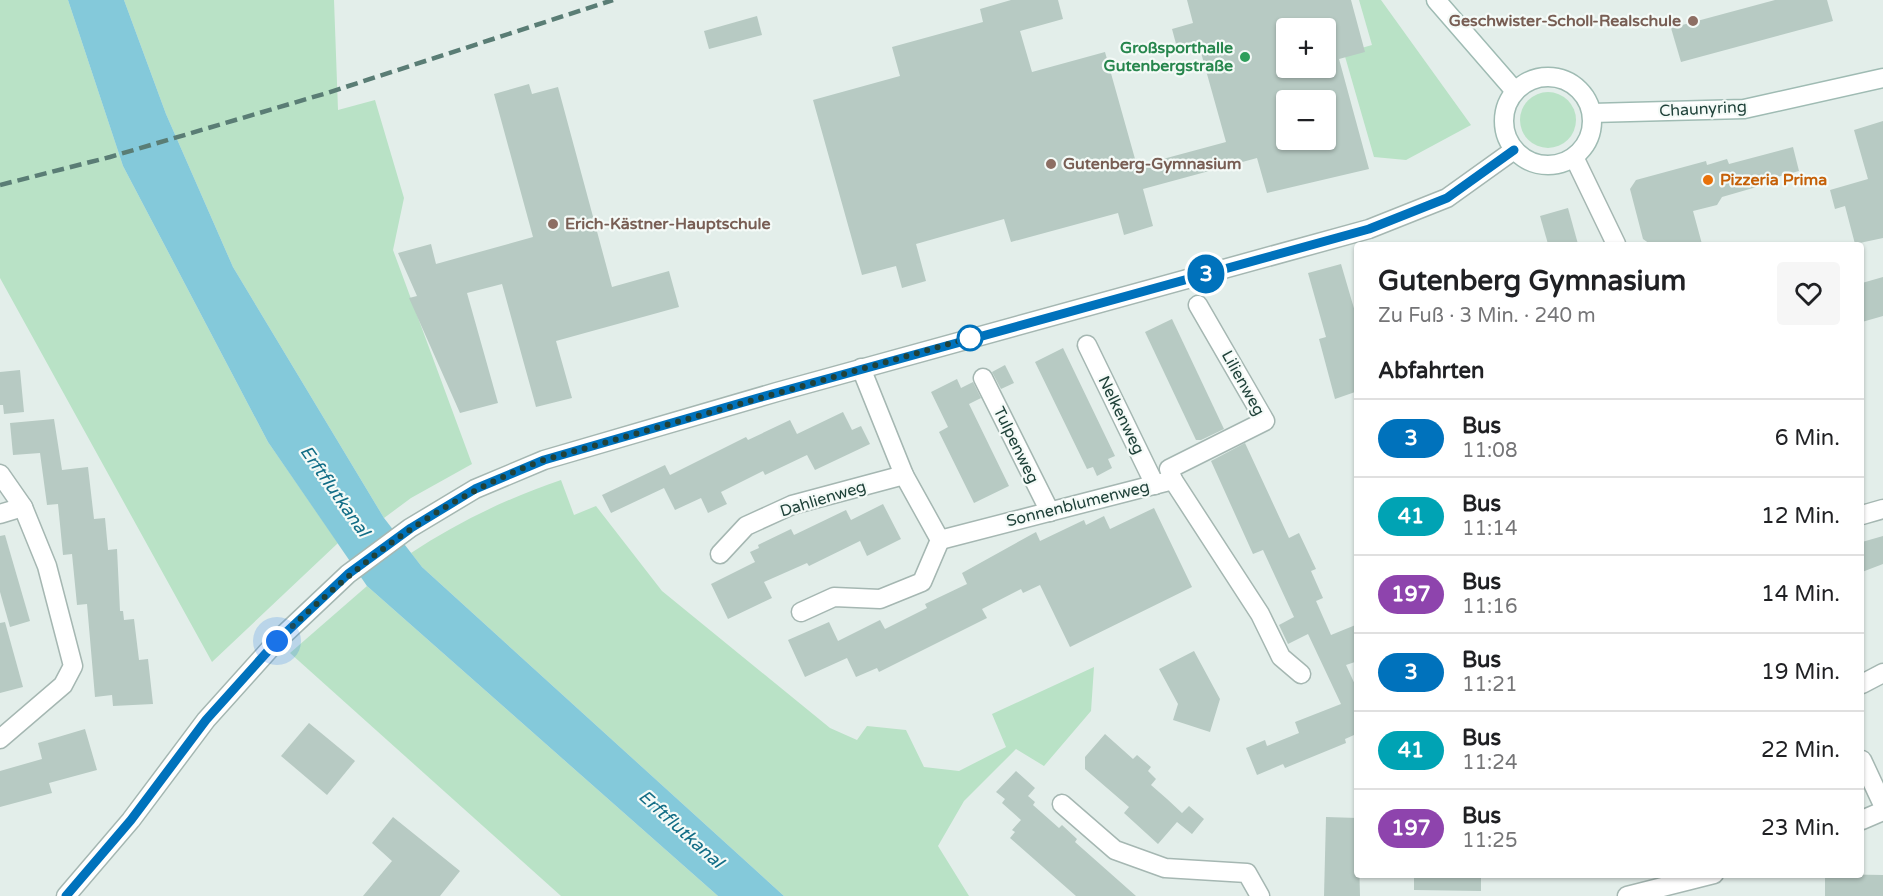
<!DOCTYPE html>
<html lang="de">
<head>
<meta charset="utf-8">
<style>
	:root { --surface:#fff; --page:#f6f6f6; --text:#202124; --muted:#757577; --line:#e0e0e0 }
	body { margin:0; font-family:"Varela Round",sans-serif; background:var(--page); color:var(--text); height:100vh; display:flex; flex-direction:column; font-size:22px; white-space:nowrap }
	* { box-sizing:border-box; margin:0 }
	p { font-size:20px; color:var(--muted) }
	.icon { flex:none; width:33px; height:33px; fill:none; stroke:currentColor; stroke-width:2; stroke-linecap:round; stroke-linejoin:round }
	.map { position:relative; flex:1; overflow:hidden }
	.drawer { position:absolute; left:1354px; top:242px; width:510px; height:636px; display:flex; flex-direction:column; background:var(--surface); border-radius:6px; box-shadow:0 2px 4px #0004 }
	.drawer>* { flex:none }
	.badge { padding:0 12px; border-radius:20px; font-size:21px; line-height:39px }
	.fabs { position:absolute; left:1276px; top:18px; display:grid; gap:12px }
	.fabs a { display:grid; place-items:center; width:60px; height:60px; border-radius:6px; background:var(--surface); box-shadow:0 2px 4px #0004; font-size:30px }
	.you { position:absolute; width:30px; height:30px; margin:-15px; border:4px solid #fff; border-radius:50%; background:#1a73e8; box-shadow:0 0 0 9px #1a73e833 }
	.map>.badge { position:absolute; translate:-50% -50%; box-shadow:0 0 0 3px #fff }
	h2 { padding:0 24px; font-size:22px; line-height:54px }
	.round { display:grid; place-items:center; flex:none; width:63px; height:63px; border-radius:6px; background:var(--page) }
	.head { display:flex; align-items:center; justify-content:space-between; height:102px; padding:0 24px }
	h1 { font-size:28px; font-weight:800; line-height:45px }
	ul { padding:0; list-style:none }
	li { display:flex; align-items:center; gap:18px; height:78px; padding:0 24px; border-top:2px solid var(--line) }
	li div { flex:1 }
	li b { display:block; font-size:22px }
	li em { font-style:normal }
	li .badge { min-width:66px; font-weight:700; text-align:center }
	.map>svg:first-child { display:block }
</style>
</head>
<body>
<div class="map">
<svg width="1883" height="896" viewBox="0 0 1883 896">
	<rect width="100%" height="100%" fill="#e3eeea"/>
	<g fill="#b9e2c6">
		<path d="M 0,0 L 68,0 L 123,166 L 268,442 L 338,543 L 212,662 L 0,278 Z"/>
		<path d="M 124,0 L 334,0 L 338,110 L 375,100 L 404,198 L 393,250 L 472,464 L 411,498 L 384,518 L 233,267 L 166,114 Z"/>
		<path d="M 1359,0 L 1381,0 L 1471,125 L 1406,160 L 1374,157 L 1344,53 L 1372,45 Z"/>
		<circle cx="1548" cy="120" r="28"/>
		<path d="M 561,480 L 574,515 L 596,506 L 662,591 L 830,728 L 857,740 L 867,726 L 906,730 L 924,767 L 959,771 L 1006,747 L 992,714 L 1094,667 L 1091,711 L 1044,766 L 1016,749 L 964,801 L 938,846 L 969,896 L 784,896 L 422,567 L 411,553 C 458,522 508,498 561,480 Z"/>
		<path d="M 367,586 L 718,896 L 561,896 L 290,653 Z"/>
	</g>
	<path fill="#84c9da" d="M 68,0 L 124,0 L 166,114 L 233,267 L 384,518 L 422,567 L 784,896 L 718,896 L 367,586 L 268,442 L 123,166 Z"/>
	<g fill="#b7cac3" fill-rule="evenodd">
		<path d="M 1011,0 L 1058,0 L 1063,19 L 1020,31 L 1032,72 L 1105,52 L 1137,166 L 1226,142 L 1200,49 L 1179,55 L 1172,29 L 1193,23 L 1187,0 L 1351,0 L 1365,52 L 1339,59 L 1369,169 L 1267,193 L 1257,158 L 1143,189 L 1153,226 L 1124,235 L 1118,213 L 1011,242 L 1004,219 L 916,244 L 926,281 L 902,288 L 896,266 L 862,275 L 813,100 L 900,76 L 892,47 L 983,22 L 980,9 ZM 1287,28 L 1326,28 L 1326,68 L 1287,68 ZM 1287,100 L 1326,100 L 1326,140 L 1287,140 Z"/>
		<path d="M 1775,0 L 1827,0 L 1833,21 L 1681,62 L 1671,28 Z"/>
		<path d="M 757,16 L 762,35 L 709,49 L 704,31 Z"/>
		<path d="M 529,84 L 532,94 L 558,87 L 612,287 L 669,271 L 679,307 L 556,341 L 572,398 L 536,407 L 502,284 L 467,293 L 498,403 L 460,413 L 409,298 L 417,296 L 398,253 L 431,244 L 436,264 L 533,237 L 494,94 Z"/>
		<path d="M 1883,121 L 1883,238 L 1855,244 L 1845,206 L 1835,209 L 1830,190 L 1868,179 L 1854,130 Z"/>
		<path d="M 1793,147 L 1799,171 L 1759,182 L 1760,186 L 1722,197 L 1717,205 L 1693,211 L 1702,244 L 1650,244 L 1643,239 L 1630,189 L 1636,180 L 1706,161 L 1707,165 L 1727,159 L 1729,164 Z"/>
		<path d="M 1568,208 L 1578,244 L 1548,244 L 1540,216 Z"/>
		<path d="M 1341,264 L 1358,322 L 1358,391 L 1335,399 L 1319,339 L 1326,337 L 1308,273 Z"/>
		<path d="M 1883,277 L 1883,316 L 1862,322 L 1862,283 Z"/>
		<path d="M 1172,319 L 1224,429 L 1201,440 L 1196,440 L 1145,332 Z"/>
		<path d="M 1063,348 L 1115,456 L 1108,459 L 1112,468 L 1097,476 L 1093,467 L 1087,469 L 1035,362 Z"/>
		<path d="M 1005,365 L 1014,383 L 1001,389 L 992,372 Z"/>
		<path d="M 20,370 L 24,412 L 4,414 L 3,405 L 0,405 L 0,372 Z"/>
		<path d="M 957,379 L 961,388 L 973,382 L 981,398 L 969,404 L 1009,486 L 974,503 L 939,432 L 948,427 L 931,392 Z"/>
		<path d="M 843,412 L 852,430 L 861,426 L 870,444 L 815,470 L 807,455 L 765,475 L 763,471 L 721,492 L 727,504 L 708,513 L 701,498 L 675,510 L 664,488 L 611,513 L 602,495 L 665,465 L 670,475 L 746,437 L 748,440 L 790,420 L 797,434 Z"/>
		<path d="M 54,419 L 62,470 L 88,467 L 94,519 L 105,518 L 108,550 L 117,549 L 120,611 L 123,611 L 124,620 L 134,619 L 139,660 L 148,659 L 153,704 L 113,706 L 112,695 L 95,697 L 87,604 L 77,605 L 72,554 L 63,555 L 58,504 L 47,505 L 40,453 L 13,455 L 10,423 Z"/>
		<path d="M 1245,443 L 1289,538 L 1299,533 L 1316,569 L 1311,571 L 1323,598 L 1316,601 L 1331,635 L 1358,624 L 1358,661 L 1346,665 L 1358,691 L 1358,742 L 1354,735 L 1345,739 L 1346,743 L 1285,768 L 1283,764 L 1257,775 L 1246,748 L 1265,740 L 1267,746 L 1299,733 L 1295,722 L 1341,704 L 1308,634 L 1288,644 L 1279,625 L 1294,617 L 1263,550 L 1253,554 L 1211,461 Z"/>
		<path d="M 883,504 L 901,539 L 867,556 L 860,541 L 809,566 L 807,563 L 764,582 L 772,598 L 728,619 L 711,584 L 755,562 L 750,552 L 759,548 L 758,545 L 791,529 L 794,535 L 846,510 L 851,520 Z"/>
		<path d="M 1154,508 L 1192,587 L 1070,647 L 1040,585 L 1023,593 L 1021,589 L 982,609 L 987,618 L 879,672 L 877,668 L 856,677 L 847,658 L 805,677 L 788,640 L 829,622 L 838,641 L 880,620 L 885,629 L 927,608 L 925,604 L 967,584 L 962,573 L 1036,532 L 1040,541 L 1084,520 L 1086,525 L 1104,516 L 1110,529 Z"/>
		<path d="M 5,535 L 30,621 L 10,627 L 0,592 L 0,536 Z"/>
		<path d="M 1883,536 L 1883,564 L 1862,572 L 1862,542 Z"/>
		<path d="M 5,622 L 23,687 L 0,693 L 0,623 Z"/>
		<path d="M 1194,651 L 1220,699 L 1210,732 L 1173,720 L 1178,704 L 1159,669 Z"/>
		<path d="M 309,723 L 355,761 L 327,795 L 281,756 Z"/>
		<path d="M 85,729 L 97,770 L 49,783 L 52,793 L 0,807 L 0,771 L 42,759 L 38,743 Z"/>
		<path d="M 1105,734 L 1133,759 L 1137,755 L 1151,767 L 1148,771 L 1156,779 L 1151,785 L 1167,799 L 1182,813 L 1189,806 L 1204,819 L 1192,834 L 1177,822 L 1158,844 L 1124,813 L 1129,807 L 1085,769 L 1085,757 Z"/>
		<path d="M 1016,771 L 1035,788 L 1028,796 L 1035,802 L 1033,805 L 1059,828 L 1062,825 L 1077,839 L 1075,842 L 1136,896 L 1076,896 L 1010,838 L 1015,832 L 1012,830 L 1021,820 L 1002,803 L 1005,799 L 996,792 Z"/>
		<path d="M 393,817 L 460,871 L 440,896 L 363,896 L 392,861 L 372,843 Z"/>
		<path d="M 1326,817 L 1358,818 L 1360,896 L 1324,896 Z"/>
		<path d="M 1414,874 L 1481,874 L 1481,891 L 1414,890 Z"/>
		<path d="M 1825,874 L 1883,875 L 1883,896 L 1825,896 Z"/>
	</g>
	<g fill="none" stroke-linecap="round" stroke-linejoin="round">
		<g stroke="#a5b7b2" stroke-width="21">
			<g id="street">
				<path d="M 1574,157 L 1616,244"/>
				<path d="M 1087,345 L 1155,485"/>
				<path d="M 861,368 L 904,475 L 940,540 L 1173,480 L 1260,614 L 1281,657 L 1301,674"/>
				<path d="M 983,378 L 1050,512"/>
				<path d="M 0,474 L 23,507 L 47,566 L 73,666 L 63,685 L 0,739"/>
				<path d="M 1173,480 L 1169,469 L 1265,421 L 1198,305"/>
				<path d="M 0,514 L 23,507"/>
				<path d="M 1862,515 L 1883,509"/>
				<path d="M 720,554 L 746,526 L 792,505 L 904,475"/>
				<path d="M 801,612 L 834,597 L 880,599 L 922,582 L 940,540"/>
				<path d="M 1862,684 L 1883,673"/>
				<path d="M 1862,760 L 1883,805"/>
				<path d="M 1062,804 L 1115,850 L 1165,868 L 1247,873 L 1260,896"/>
				<path d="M 1862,820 L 1883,811"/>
				<path d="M 66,896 L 131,820 L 206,720 L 277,641 L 348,574 L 410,528 L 475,489 L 544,460 L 777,392 L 1369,229 L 1447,198 L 1514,150"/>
				<path d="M 1627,896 L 1714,874"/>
			</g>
		</g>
		<g stroke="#9fbbb3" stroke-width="21">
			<g id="secondary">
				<path d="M 1436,0 L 1515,91"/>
				<circle cx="1548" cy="121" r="44"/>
				<path d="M 1592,113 L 1744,109 L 1883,78"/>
			</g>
		</g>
		<use href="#street" stroke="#fff" stroke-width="18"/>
		<use href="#secondary" stroke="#fff" stroke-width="18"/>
		<path stroke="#5a7d75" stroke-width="4.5" stroke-dasharray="12 6" stroke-linecap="butt" d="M 0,185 L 110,157 L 327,93 L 613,0"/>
	</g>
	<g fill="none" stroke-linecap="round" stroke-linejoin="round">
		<g stroke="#fff" stroke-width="14">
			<path id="line" d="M 66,896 L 131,820 L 206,720 L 277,641 L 348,574 L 411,528 L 475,489 L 544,460 L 758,398 L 1369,229 L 1447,198 L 1514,150"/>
		</g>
		<use href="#line" stroke="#0072bc" stroke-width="9"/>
		<path stroke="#20423a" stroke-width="6" stroke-dasharray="0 10.8" d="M 277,641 C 359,562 437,500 544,460 L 970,338"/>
	</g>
	<g fill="#8d6e63" stroke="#f4faf7" stroke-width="2">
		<circle cx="1693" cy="21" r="6"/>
		<circle cx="1051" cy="164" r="6"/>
		<circle cx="553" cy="224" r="6"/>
	</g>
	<circle fill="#2e9e5b" stroke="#f4faf7" stroke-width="2" cx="1245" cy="57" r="6"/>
	<circle fill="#e8710a" stroke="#f4faf7" stroke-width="2" cx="1708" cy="180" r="6"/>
	<circle fill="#fff" stroke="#0072bc" stroke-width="3" cx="970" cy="338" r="12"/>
	<g text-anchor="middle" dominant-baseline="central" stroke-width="4.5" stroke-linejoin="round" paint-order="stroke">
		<g font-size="16" font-weight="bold" fill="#785e54" stroke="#f4faf7" text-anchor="start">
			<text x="1681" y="21" text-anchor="end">Geschwister-Scholl-Realschule</text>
			<text x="1063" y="164">Gutenberg-Gymnasium</text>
			<text x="565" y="224">Erich-Kästner-Hauptschule</text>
		</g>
		<g font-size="16" font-weight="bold" fill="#27864d" stroke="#f4faf7" text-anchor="end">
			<text x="1233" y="48">Großsporthalle<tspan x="1233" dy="18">Gutenbergstraße</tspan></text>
		</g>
		<g font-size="16" fill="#20423a" stroke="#f4faf7">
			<text transform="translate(1703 109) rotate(-3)">Chaunyring</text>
			<text transform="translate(1243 383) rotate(61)">Lilienweg</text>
			<text transform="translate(1121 415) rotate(64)">Nelkenweg</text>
			<text transform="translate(1016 445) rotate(64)">Tulpenweg</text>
			<text transform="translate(823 499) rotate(-17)">Dahlienweg</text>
			<text transform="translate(1078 504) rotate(-14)">Sonnenblumenweg</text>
		</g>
		<g font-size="16" font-weight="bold" fill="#c56008" stroke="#f4faf7" text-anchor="start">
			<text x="1720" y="180">Pizzeria Prima</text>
		</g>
		<g font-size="18" font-style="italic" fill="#126d86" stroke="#f4faf7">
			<text transform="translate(335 491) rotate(55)">Erftflutkanal</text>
			<text transform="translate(681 829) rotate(42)">Erftflutkanal</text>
		</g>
	</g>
</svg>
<div class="fabs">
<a>+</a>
<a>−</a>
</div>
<div class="you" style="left:277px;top:641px"></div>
<b class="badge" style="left:1206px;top:274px;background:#0072bc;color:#fff">3</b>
<section class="drawer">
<div class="head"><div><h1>Gutenberg Gymnasium</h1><p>Zu Fuß · 3 Min. · 240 m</p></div><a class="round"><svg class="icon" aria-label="heart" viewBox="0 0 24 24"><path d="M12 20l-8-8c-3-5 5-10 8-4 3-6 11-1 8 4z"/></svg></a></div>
<h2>Abfahrten</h2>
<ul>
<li><span class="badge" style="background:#0072bc;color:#fff">3</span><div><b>Bus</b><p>11:08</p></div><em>6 Min.</em></li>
<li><span class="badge" style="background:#00a3b4;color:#fff">41</span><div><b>Bus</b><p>11:14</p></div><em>12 Min.</em></li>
<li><span class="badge" style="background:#8e44ad;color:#fff">197</span><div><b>Bus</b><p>11:16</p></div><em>14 Min.</em></li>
<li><span class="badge" style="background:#0072bc;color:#fff">3</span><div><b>Bus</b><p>11:21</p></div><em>19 Min.</em></li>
<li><span class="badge" style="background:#00a3b4;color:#fff">41</span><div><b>Bus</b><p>11:24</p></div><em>22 Min.</em></li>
<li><span class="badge" style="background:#8e44ad;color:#fff">197</span><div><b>Bus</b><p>11:25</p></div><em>23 Min.</em></li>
</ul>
</section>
</div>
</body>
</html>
